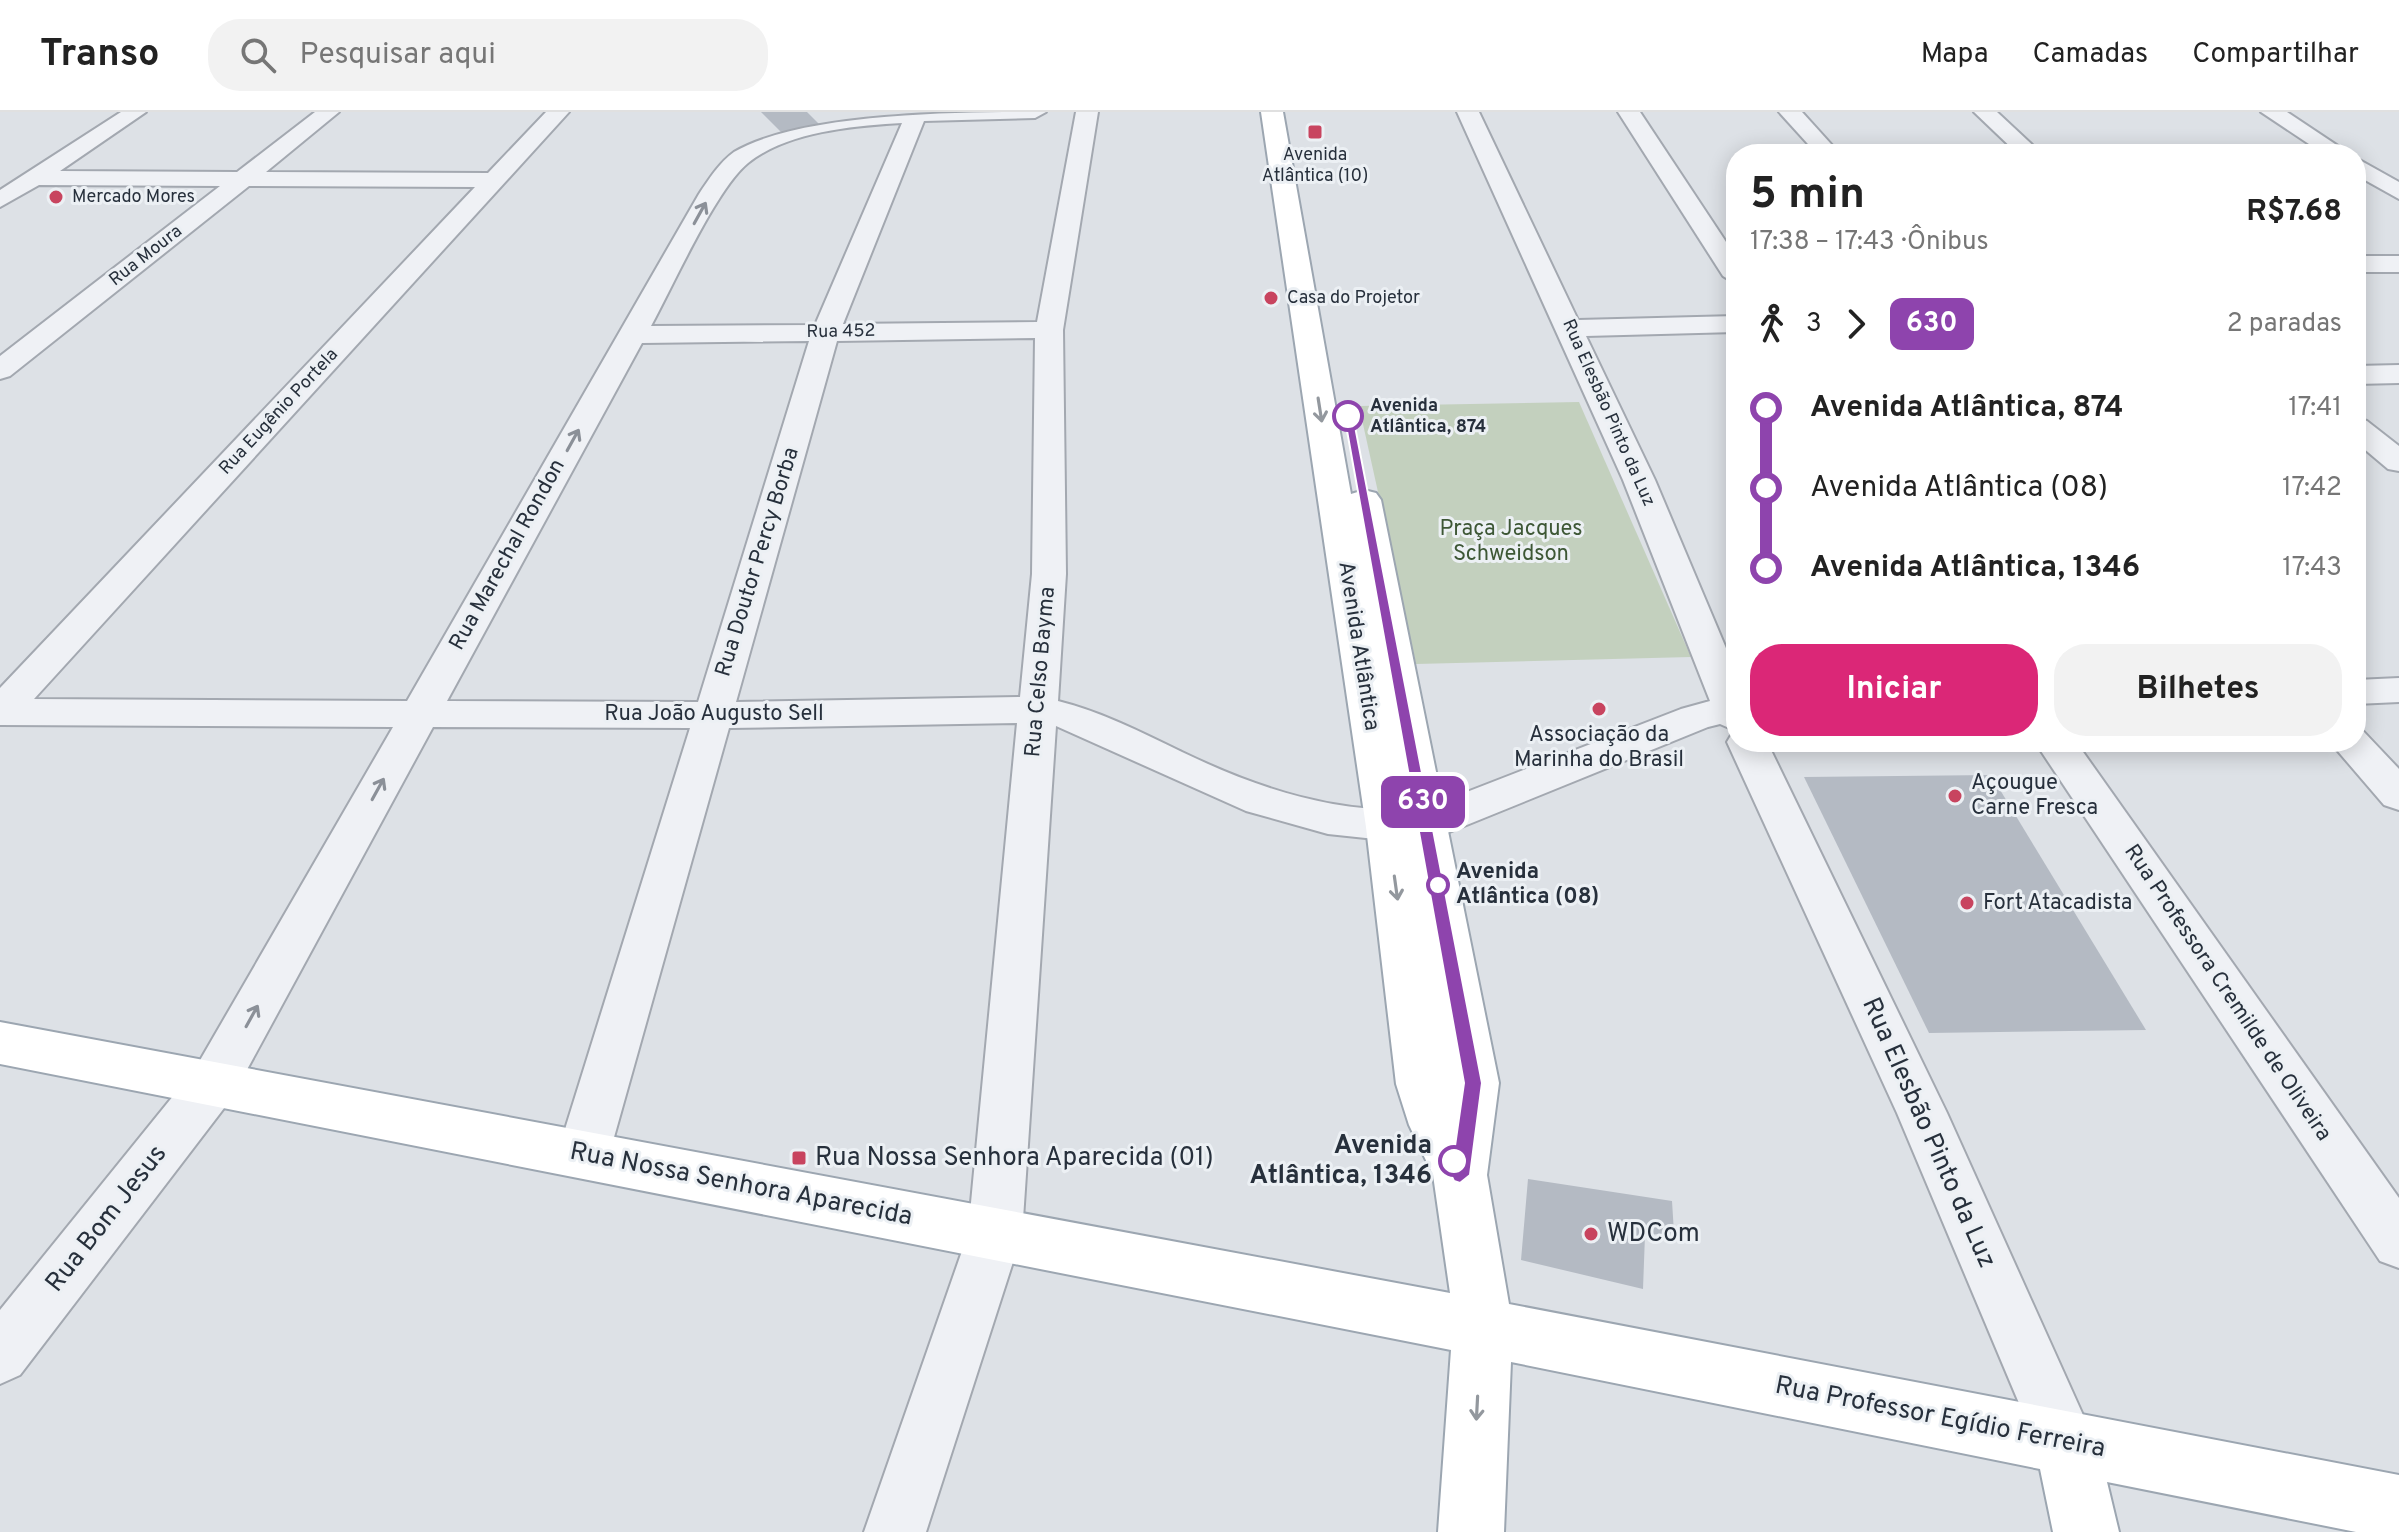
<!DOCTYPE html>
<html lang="pt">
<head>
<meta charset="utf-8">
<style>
	:root { --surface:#fff; --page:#f2f2f2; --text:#222; --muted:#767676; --line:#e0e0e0; --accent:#db2777 }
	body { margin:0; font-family:Overpass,sans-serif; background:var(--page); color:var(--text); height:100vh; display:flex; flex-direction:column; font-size:30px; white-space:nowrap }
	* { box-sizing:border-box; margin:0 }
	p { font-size:26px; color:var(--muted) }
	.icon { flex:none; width:44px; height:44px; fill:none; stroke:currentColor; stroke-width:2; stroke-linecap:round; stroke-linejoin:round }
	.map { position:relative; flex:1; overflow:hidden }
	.panel { position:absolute; left:1726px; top:32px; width:640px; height:608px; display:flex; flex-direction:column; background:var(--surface); border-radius:32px; box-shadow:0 4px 20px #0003 }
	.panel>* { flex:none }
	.badge { padding:0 16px; border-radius:12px; font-size:28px; line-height:52px }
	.map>.badge { position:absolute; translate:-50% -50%; box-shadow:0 0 0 4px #fff }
	.legs { display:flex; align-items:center; gap:12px; height:88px; padding:0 24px; font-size:26px }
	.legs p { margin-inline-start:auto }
	.headline { display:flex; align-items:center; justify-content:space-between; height:136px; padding:0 24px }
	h1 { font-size:44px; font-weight:700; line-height:60px }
	.button { display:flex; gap:16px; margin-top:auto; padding:16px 24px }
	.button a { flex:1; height:92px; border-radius:32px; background:var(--accent); color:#fff; font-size:32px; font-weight:700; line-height:92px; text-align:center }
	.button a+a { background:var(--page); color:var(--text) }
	ul { padding:0 24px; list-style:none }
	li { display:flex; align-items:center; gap:28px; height:80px; font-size:30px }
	li i { display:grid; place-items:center; width:12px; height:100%; margin:0 10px; background:currentColor }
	li i::after { content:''; width:20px; height:20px; margin:-10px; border:6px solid; border-radius:50%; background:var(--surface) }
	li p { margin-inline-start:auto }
	li:first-child i { background:linear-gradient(#0000 50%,currentColor 0) }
	li:last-child i { background:linear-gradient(currentColor 50%,#0000 0) }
	header { display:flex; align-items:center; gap:48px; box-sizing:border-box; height:112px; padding:0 40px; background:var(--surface); border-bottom:2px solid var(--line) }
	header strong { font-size:38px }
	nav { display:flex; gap:44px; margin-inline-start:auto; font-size:28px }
	.search { width:560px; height:72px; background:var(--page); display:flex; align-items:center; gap:20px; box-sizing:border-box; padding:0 28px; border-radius:32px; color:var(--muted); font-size:30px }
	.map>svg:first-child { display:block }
</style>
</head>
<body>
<header>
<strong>Transo</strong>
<div class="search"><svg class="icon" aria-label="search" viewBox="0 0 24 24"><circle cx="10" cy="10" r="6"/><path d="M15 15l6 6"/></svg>Pesquisar aqui</div>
<nav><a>Mapa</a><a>Camadas</a><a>Compartilhar</a></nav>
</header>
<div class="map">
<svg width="2399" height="1420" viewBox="0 0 2399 1420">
	<rect width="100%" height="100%" fill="#dde1e6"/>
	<path fill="#c3d0be" d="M 1579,290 L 1691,545 L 1416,552 L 1359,294 Z"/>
	<g fill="#b4bac3">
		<path d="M 761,0 L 807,0 L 820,13 L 781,20 Z"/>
		<path d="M 1991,663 L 2146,918 L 1929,921 L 1804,665 Z"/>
		<path d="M 1528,1067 L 1672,1089 L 1674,1121 L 1645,1123 L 1643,1177 L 1521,1148 Z"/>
	</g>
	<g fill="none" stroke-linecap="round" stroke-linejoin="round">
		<g stroke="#a3a8b0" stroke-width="4">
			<g id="minor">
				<path d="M 121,0 L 146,0 L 60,59 L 237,60 L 315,0 L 339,0 L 266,60 L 488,61 L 546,0 L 569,0 L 34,587 L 407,589 L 699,82 C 709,67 719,51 734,40 C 802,0 963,0 1046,0 L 1035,6 L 924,9 L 843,212 L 1037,210 L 1076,0 L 1098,0 L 1063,218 L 1066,462 L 1058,589 C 1102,600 1141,620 1182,640 C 1259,677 1337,703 1423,697 L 1681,597 L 1710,589 L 1623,368 L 1457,0 L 1479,0 L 1578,208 L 1736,204 L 1736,220 L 1586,224 L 1655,368 L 1736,560 L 1736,619 L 1720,612 L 1708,615 L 1442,723 L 1394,729 L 1328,722 L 1246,699 L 1056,614 L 1022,1122 L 926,1420 L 864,1420 L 968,1122 L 1017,611 L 729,616 L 609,1043 L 601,1059 L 583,1066 L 565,1059 L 557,1043 L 690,616 L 433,615 L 231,987 L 20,1263 L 0,1272 L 0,1198 L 195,957 L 393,615 L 0,613 L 0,576 L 475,75 L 249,74 L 10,264 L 0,267 L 0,244 L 220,74 L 39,73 L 0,95 L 0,78 ZM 902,11 L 815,213 L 651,214 C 673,174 716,77 748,51 C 788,19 854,14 902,11 ZM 1035,226 L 1032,462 L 1020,585 L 736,590 L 837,229 ZM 809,229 L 698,590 L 447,589 L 642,231 Z"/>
				<path d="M 1618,0 L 1640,0 L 1736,145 L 1736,172 L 1723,164 Z"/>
				<path d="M 1779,0 L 1802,0 L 1840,42 L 1817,42 Z"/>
				<path d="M 1974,0 L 1997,0 L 2042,42 L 2018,42 Z"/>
				<path d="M 2261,0 L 2287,0 L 2350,42 L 2324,42 Z"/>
				<path d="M 2356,46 L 2399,70 L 2399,87 L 2356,63 Z"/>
				<rect x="2356" y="144" width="43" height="16"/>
				<path d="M 2399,253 L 2399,271 L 2356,272 L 2356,254 Z"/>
				<path d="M 2356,306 L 2367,309 L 2399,334 L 2399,359 L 2388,357 L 2356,330 Z"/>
				<path d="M 2399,566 L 2399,590 L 2356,592 L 2356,568 Z"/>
				<path d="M 2356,618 L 2364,620 L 2399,657 L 2399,698 L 2384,693 L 2330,630 L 2356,630 Z"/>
				<path d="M 1733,620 L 1736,620 L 1736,630 L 1767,630 L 1947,1001 L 2096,1332 L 2087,1353 L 2066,1362 L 2045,1353 L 1897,1001 L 1727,630 Z"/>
				<path d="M 2035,630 L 2076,630 L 2399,1086 L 2399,1156 L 2380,1149 Z"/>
			</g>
		</g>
		<g stroke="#9ca6b1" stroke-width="4">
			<path id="major" d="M 1261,0 L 1283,0 L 1351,382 L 1364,378 L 1376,381 L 1381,388 L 1499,971 L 1487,1063 L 1509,1192 L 2399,1363 L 2399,1420 L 2356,1420 L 2107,1370 L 2119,1420 L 2053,1420 L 2040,1357 L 1511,1250 L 1504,1420 L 1438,1420 L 1451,1238 L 0,952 L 0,910 L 1450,1181 L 1433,1063 L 1409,1013 L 1396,972 L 1366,715 Z"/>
		</g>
		<use href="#minor" fill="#eff1f5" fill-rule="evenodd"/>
		<use href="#major" fill="#fff" fill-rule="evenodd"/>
	</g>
	<defs><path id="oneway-shaft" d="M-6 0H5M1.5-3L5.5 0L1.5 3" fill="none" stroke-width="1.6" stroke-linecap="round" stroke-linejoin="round" transform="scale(2)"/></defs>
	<g stroke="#8b9098">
		<use href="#oneway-shaft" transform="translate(700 101) rotate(-61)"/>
		<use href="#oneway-shaft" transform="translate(573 328) rotate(-61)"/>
		<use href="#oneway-shaft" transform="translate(378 677) rotate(-61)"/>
		<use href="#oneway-shaft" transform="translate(252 904) rotate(-61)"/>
	</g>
	<g stroke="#93989e">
		<use href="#oneway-shaft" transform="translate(1320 298) rotate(81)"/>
		<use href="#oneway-shaft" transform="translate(1396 776) rotate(82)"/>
		<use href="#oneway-shaft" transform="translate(1477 1296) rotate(93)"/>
	</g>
	<path fill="#8e44ad" stroke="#fff" stroke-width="2" d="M 1344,302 L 1353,304 L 1482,971 L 1470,1063 L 1460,1071 L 1454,1069 L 1444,1049 L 1454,1041 L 1464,971 Z"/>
	<g fill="#c8445f" stroke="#ecf0f4" stroke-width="3">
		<rect x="1307" y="12" width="16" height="16" rx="4"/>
		<circle cx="56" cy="85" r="8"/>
		<circle cx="1271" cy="186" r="8"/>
		<circle cx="1599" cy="597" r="8"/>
		<circle cx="1955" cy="684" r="8"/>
		<circle cx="1967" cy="791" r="8"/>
		<rect x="791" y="1038" width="16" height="16" rx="4"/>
		<circle cx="1591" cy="1122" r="8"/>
	</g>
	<g fill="#fff" stroke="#8e44ad" stroke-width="4">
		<circle cx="1348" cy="304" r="14"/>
		<circle cx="1438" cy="773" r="10"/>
		<circle cx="1454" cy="1049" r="14"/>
	</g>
	<g text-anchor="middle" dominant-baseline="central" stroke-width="6" stroke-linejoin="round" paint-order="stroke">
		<g font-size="18" fill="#27303c" stroke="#ecf0f4" text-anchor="start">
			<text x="1315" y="43" text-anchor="middle">Avenida<tspan x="1315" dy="21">Atlântica (10)</tspan></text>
			<text x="72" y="85">Mercado Mores</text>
			<text x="1287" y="186">Casa do Projetor</text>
		</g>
		<g font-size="18" fill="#27303c" stroke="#ecf0f4">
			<text transform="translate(146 144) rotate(-38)">Rua Moura</text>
			<text transform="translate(841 220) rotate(-1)">Rua 452</text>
			<text transform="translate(279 300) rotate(-47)">Rua Eugênio Portela</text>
			<text transform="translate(1608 301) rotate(66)">Rua Elesbão Pinto da Luz</text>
		</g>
		<g font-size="18" font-weight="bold" fill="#27303c" stroke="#ecf0f4" text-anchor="start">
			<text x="1370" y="294">Avenida<tspan x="1370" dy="21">Atlântica, 874</tspan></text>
		</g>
		<g font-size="22" fill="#3d5735" stroke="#ecf0f4">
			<text x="1511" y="417">Praça Jacques<tspan x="1511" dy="25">Schweidson</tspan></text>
		</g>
		<g font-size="22" fill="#27303c" stroke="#ecf0f4">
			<text transform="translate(508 443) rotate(-61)">Rua Marechal Rondon</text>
			<text transform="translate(758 450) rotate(-73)">Rua Doutor Percy Borba</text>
			<text transform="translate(1358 534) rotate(81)">Avenida Atlântica</text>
			<text transform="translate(1041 560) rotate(-85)">Rua Celso Bayma</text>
			<text x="714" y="602">Rua João Augusto Sell</text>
			<text transform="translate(2227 881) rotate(56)">Rua Professora Cremilde de Oliveira</text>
		</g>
		<g font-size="22" fill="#27303c" stroke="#ecf0f4" text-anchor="start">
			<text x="1599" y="623" text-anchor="middle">Associação da<tspan x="1599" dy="25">Marinha do Brasil</tspan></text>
			<text x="1971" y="671">Açougue<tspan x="1971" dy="25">Carne Fresca</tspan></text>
			<text x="1983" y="791">Fort Atacadista</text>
		</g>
		<g font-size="22" font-weight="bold" fill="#27303c" stroke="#ecf0f4" text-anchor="start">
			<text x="1456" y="760">Avenida<tspan x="1456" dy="25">Atlântica (08)</tspan></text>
		</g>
		<g font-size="26" fill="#27303c" stroke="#ecf0f4">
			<text transform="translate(1928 1021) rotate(66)">Rua Elesbão Pinto da Luz</text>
			<text transform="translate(741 1073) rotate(11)">Rua Nossa Senhora Aparecida</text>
			<text transform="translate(107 1107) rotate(-52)">Rua Bom Jesus</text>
			<text transform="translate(1940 1306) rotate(11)">Rua Professor Egídio Ferreira</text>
		</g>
		<g font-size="26" font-weight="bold" fill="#27303c" stroke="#ecf0f4" text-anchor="end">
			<text x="1432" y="1034">Avenida<tspan x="1432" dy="30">Atlântica, 1346</tspan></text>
		</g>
		<g font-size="26" fill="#27303c" stroke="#ecf0f4" text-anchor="start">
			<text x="815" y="1046">Rua Nossa Senhora Aparecida (01)</text>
			<text x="1607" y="1122">WDCom</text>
		</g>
	</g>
</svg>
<b class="badge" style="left:1423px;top:690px;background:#8e44ad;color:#fff">630</b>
<section class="panel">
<div class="headline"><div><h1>5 min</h1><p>17:38 – 17:43 · Ônibus</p></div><b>R$7.68</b></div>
<div class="legs"><svg class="icon" aria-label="walk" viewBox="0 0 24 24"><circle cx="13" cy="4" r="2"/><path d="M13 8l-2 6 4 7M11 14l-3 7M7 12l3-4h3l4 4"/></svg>3<svg class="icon" aria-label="forward" viewBox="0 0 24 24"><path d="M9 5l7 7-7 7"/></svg><b class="badge" style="background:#8e44ad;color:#fff">630</b><p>2 paradas</p></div>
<ul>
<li><i style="color:#8e44ad"></i><b>Avenida Atlântica, 874</b><p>17:41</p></li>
<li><i style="color:#8e44ad"></i><span>Avenida Atlântica (08)</span><p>17:42</p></li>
<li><i style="color:#8e44ad"></i><b>Avenida Atlântica, 1346</b><p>17:43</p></li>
</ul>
<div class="button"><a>Iniciar</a><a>Bilhetes</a></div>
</section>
</div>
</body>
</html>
